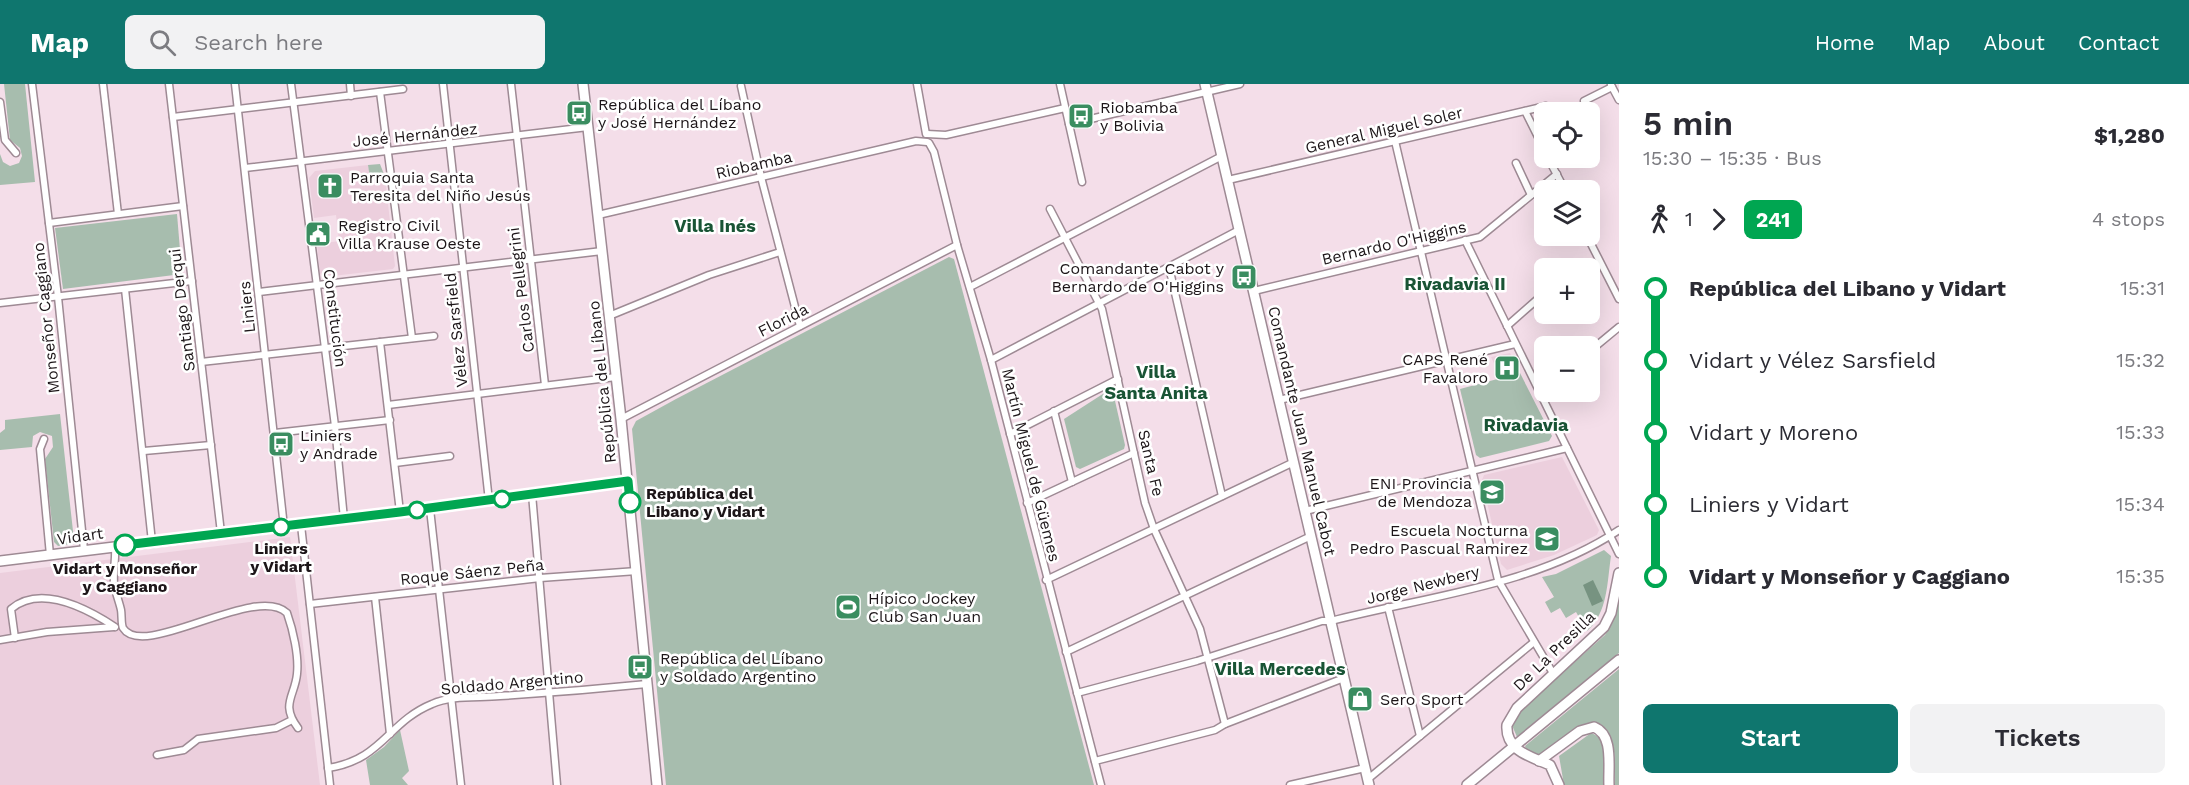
<!DOCTYPE html>
<html lang="en">
<head>
<meta charset="utf-8">
<style>
	:root { --surface:#fff; --page:#f2f2f3; --text:#2b2b33; --muted:#7c7c81; --accent:#0f766e }
	body { margin:0; font-family:"Work Sans",sans-serif; background:var(--page); color:var(--text); height:100vh; display:flex; flex-direction:column; font-size:22px; white-space:nowrap }
	* { box-sizing:border-box; margin:0 }
	p { font-size:20px; color:var(--muted) }
	.icon { flex:none; width:33px; height:33px; fill:none; stroke:currentColor; stroke-width:2; stroke-linecap:round; stroke-linejoin:round }
	.map { position:relative; flex:1; overflow:hidden }
	.panel { display:flex; flex-direction:column; background:var(--surface); width:570px }
	.panel>* { flex:none }
	.badge { padding:0 12px; border-radius:9px; font-size:21px; line-height:39px }
	.buttons { position:absolute; left:1534px; top:18px; display:grid; gap:12px }
	.buttons a { display:grid; place-items:center; width:66px; height:66px; border-radius:9px; background:var(--surface); box-shadow:0 6px 24px #0002; font-size:30px }
	.map>.badge { position:absolute; translate:-50% -50%; box-shadow:0 0 0 3px #fff }
	.legs { display:flex; align-items:center; gap:9px; height:66px; padding:0 24px; font-size:20px }
	.legs p { margin-inline-start:auto }
	.head { display:flex; align-items:center; justify-content:space-between; height:102px; padding:0 24px }
	h1 { font-size:33px; font-weight:600; line-height:45px }
	.button { display:flex; gap:12px; margin-top:auto; padding:12px 24px }
	.button a { flex:1; height:69px; border-radius:9px; background:var(--accent); color:#fff; font-size:24px; font-weight:600; line-height:69px; text-align:center }
	.button a+a { background:var(--page); color:var(--text) }
	ul { padding:0 24px; list-style:none }
	li { display:flex; align-items:center; gap:21px; height:72px; font-size:22px }
	li i { display:grid; place-items:center; width:9px; height:100%; margin:0 8px; background:currentColor }
	li i::after { content:''; width:15px; height:15px; margin:-8px; border:4px solid; border-radius:50%; background:var(--surface) }
	li p { margin-inline-start:auto }
	li:first-child i { background:linear-gradient(#0000 50%,currentColor 0) }
	li:last-child i { background:linear-gradient(currentColor 50%,#0000 0) }
	header { display:flex; align-items:center; gap:36px; box-sizing:border-box; height:84px; padding:0 30px; background:var(--accent); color:#fff }
	header strong { font-size:28px }
	nav { display:flex; gap:33px; margin-inline-start:auto; font-size:21px }
	.search { width:420px; height:54px; background:var(--page); display:flex; align-items:center; gap:15px; box-sizing:border-box; padding:0 21px; border-radius:9px; color:var(--muted); font-size:22px }
	main { display:flex; flex:1; min-height:0 }
	.map>svg:first-child { display:block }
</style>
</head>
<body>
<header>
<strong>Map</strong>
<div class="search"><svg class="icon" aria-label="search" viewBox="0 0 24 24"><circle cx="10" cy="10" r="6"/><path d="M15 15l6 6"/></svg>Search here</div>
<nav><a>Home</a><a>Map</a><a>About</a><a>Contact</a></nav>
</header>
<main>
<div class="map">
<svg width="1619" height="701" viewBox="0 0 1619 701">
	<rect width="100%" height="100%" fill="#f4dee9"/>
	<g fill="#eccfdd">
		<path d="M 368,81 L 370,95 L 385,93 L 395,182 L 393,185 L 324,193 L 320,190 L 317,160 L 339,157 L 336,131 L 314,134 L 309,94 L 315,87 Z"/>
		<path d="M 1510,269 L 1520,289 L 1501,294 L 1491,273 Z"/>
		<path d="M 1562,373 L 1599,446 L 1597,451 L 1554,471 L 1507,486 L 1501,480 L 1482,396 L 1484,391 Z"/>
		<path d="M 290,453 L 320,701 L 0,701 L 0,489 Z"/>
	</g>
	<g fill="#a7bdae">
		<path d="M 4,0 L 25,0 L 35,98 L 0,101 L 0,70 L 3,78 L 10,82 L 19,79 L 22,72 L 20,64 L 10,56 Z"/>
		<path d="M 380,80 L 385,93 L 370,95 L 368,81 Z"/>
		<path d="M 177,130 L 182,190 L 63,205 L 55,144 Z"/>
		<path d="M 949,173 L 954,175 L 1094,701 L 666,701 L 632,345 L 636,337 L 676,315 Z"/>
		<path d="M 1520,289 L 1552,352 L 1549,357 L 1480,374 L 1476,371 L 1460,305 Z"/>
		<path d="M 1109,306 L 1113,308 L 1125,361 L 1124,365 L 1080,385 L 1076,383 L 1064,335 Z"/>
		<path d="M 60,330 L 74,456 L 70,460 L 58,462 L 54,458 L 45,375 L 53,363 L 52,352 L 40,348 L 33,352 L 32,363 L 0,366 L 0,349 L 5,345 L 5,336 Z"/>
		<path d="M 1604,466 L 1611,472 C 1607,498 1608,529 1587,547 L 1576,528 L 1566,534 L 1560,524 L 1551,529 L 1545,518 L 1554,513 L 1542,493 L 1556,490 Z"/>
		<path d="M 1619,513 L 1619,569 L 1517,653 L 1511,639 L 1516,630 L 1605,551 L 1614,535 Z"/>
		<path d="M 1619,585 L 1619,701 L 1615,701 C 1614,681 1619,652 1599,640 L 1582,641 L 1540,671 L 1527,667 L 1525,662 Z"/>
		<path d="M 400,646 L 409,687 L 402,694 L 408,701 L 370,701 L 366,676 L 384,663 Z"/>
		<path d="M 1591,649 C 1609,654 1604,685 1604,701 L 1564,701 L 1559,672 Z"/>
	</g>
	<path fill="#779381" d="M 1593,496 L 1603,517 L 1592,522 L 1583,501 Z"/>
	<g fill="none" stroke-linecap="round" stroke-linejoin="round">
		<g stroke="#9e8a94" stroke-width="9">
			<g id="street">
				<path d="M 32,0 L 58,213 L 84,466"/>
				<path d="M 103,0 L 118,130"/>
				<path d="M 169,0 L 221,449"/>
				<path d="M 235,0 L 284,443"/>
				<path d="M 291,0 L 335,342 L 344,435"/>
				<path d="M 350,0 L 351,12"/>
				<path d="M 443,0 L 489,417"/>
				<path d="M 511,0 L 545,301"/>
				<path d="M 917,0 L 926,50"/>
				<path d="M 1060,0 L 1082,98"/>
				<path d="M 1611,1 L 1619,16"/>
				<path d="M 741,2 L 761,93 L 800,242"/>
				<path d="M 380,8 L 412,254"/>
				<path d="M 1584,17 L 1612,3"/>
				<path d="M 0,18 L 5,56 L 16,69"/>
				<path d="M 1525,27 L 1545,67"/>
				<path d="M 173,33 L 403,5"/>
				<path d="M 1069,40 L 1240,0"/>
				<path d="M 927,50 L 946,51 L 1065,24"/>
				<path d="M 1395,57 L 1498,496 L 1554,591"/>
				<path d="M 929,59 L 934,68 L 957,161 L 991,276 L 1101,701"/>
				<path d="M 1548,74 L 1565,106"/>
				<path d="M 1516,79 L 1531,111"/>
				<path d="M 245,84 L 588,43"/>
				<path d="M 1228,96 L 1546,22"/>
				<path d="M 1050,125 L 1102,225 L 1145,419 L 1154,445 L 1200,545 L 1225,640"/>
				<path d="M 598,131 L 916,57 L 927,58"/>
				<path d="M 49,139 L 183,122"/>
				<path d="M 1587,152 L 1619,215"/>
				<path d="M 1465,156 L 1619,470"/>
				<path d="M 1169,183 L 1222,412"/>
				<path d="M 970,203 L 1222,72"/>
				<path d="M 125,205 L 152,458"/>
				<path d="M 1254,207 L 1480,153 L 1557,90"/>
				<path d="M 259,208 L 602,167"/>
				<path d="M 0,219 L 192,197"/>
				<path d="M 609,232 L 709,191 L 780,168"/>
				<path d="M 1507,242 L 1540,213"/>
				<path d="M 380,258 L 400,428"/>
				<path d="M 1590,267 L 1619,243"/>
				<path d="M 991,276 L 1239,146"/>
				<path d="M 201,278 L 434,252"/>
				<path d="M 1279,316 L 1515,260"/>
				<path d="M 388,321 L 616,293"/>
				<path d="M 1054,327 L 1072,398"/>
				<path d="M 621,335 L 957,161"/>
				<path d="M 275,349 L 390,336"/>
				<path d="M 1010,350 L 1118,295"/>
				<path d="M 44,355 L 40,365 L 50,471"/>
				<path d="M 144,367 L 211,361"/>
				<path d="M 395,379 L 450,372"/>
				<path d="M 532,410 L 557,701"/>
				<path d="M 1027,419 L 1134,369"/>
				<path d="M 430,425 L 461,701"/>
				<path d="M 1305,427 L 1567,364"/>
				<path d="M 301,441 L 330,701"/>
				<path d="M 115,462 C 116,475 113,486 114,499 C 115,508 119,517 121,526 C 122,531 121,540 123,544 C 143,577 256,499 287,529 C 293,546 299,572 297,590 C 295,612 280,620 298,644"/>
				<path d="M 1046,496 L 1294,378"/>
				<path d="M 375,513 L 390,650"/>
				<path d="M 310,520 L 540,494 L 637,487"/>
				<path d="M 1388,523 L 1420,652"/>
				<path d="M 15,554 L 11,525 C 41,500 86,524 115,543"/>
				<path d="M 0,556 L 47,548 L 114,543"/>
				<path d="M 1066,568 L 1311,452"/>
				<path d="M 1077,609 L 1197,577 L 1322,537 L 1331,537 C 1427,512 1535,502 1619,446"/>
				<path d="M 157,671 L 184,666 L 198,655 L 276,644 L 292,636"/>
				<path d="M 1095,677 L 1215,646 L 1225,640 L 1344,594"/>
				<path d="M 328,684 C 382,676 388,638 432,620 C 451,611 479,614 500,612 C 549,609 598,605 647,600"/>
				<path d="M 1368,695 L 1534,558"/>
				<path d="M 1290,701 L 1365,684"/>
			</g>
		</g>
		<g stroke="#9e8a94" stroke-width="12">
			<g id="secondary">
				<path d="M 583,0 L 621,335 L 657,701"/>
				<path d="M 1205,0 L 1369,701"/>
				<path d="M 0,477 L 400,428 L 628,397"/>
				<path d="M 1539,677 L 1580,647 L 1594,643 C 1614,651 1608,682 1609,701"/>
				<path d="M 1467,701 L 1619,576"/>
				<path d="M 1559,701 L 1550,681 C 1532,673 1505,667 1507,641 L 1517,624 L 1604,543 L 1611,529 L 1619,489"/>
			</g>
		</g>
		<use href="#street" stroke="#fff" stroke-width="6"/>
		<use href="#secondary" stroke="#fff" stroke-width="9"/>
	</g>
	<g fill="none" stroke-linecap="round" stroke-linejoin="round">
		<g stroke="#fff" stroke-width="14">
			<path id="line-1" d="M 125,461 L 400,428 L 628,397 L 630,418"/>
		</g>
		<use href="#line-1" stroke="#00a651" stroke-width="9"/>
	</g>
	<defs>
		<g id="bus-square" transform="scale(1.35)"><rect x="-9" y="-9" width="18" height="18" rx="4" fill="#3a8d60" stroke="#fff"/><path d="M-5-6H5V4H4V6H2V4H-2V6H-4V4H-5ZM-3.5-4V0h7V-4ZM-3.5 1.2v1.5H-2V1.2ZM2 1.2v1.5H3.5V1.2Z" fill="#fff"/></g>
		<g id="church-square" transform="scale(1.35)"><rect x="-9" y="-9" width="18" height="18" rx="4" fill="#3a8d60" stroke="#fff"/><path d="M-1.2-6h2.4v3.5h3.3v2.4h-3.3V6h-2.4V-.1h-3.3v-2.4h3.3Z" fill="#fff"/></g>
		<g id="civic-square" transform="scale(1.35)"><rect x="-9" y="-9" width="18" height="18" rx="4" fill="#3a8d60" stroke="#fff"/><path d="M-.6-6.5H3V-4.5H.6V-3L4-1V1h2V6H-6V1h2V-1L-.6-3ZM-1.2 2.5V6h2.4V2.5Z" fill="#fff"/></g>
		<g id="hospital-square" transform="scale(1.35)"><rect x="-9" y="-9" width="18" height="18" rx="4" fill="#3a8d60" stroke="#fff"/><path d="M-5-5h3v3.5h4V-5h3V5h-3V1.5h-4V5h-3Z" fill="#fff"/></g>
		<g id="school-square" transform="scale(1.35)"><rect x="-9" y="-9" width="18" height="18" rx="4" fill="#3a8d60" stroke="#fff"/><path d="M0-5L7-2L0 1L-7-2ZM-4 1L0 2.5L4 1V4Q0 6-4 4Z" fill="#fff"/></g>
		<g id="stadium-square" transform="scale(1.35)"><rect x="-9" y="-9" width="18" height="18" rx="4" fill="#3a8d60" stroke="#fff"/><path d="M0-5a6.5 5 0 1 0 0 10a6.5 5 0 1 0 0-10ZM-3.5-1.8h7v3.6h-7Z" fill="#fff"/></g>
		<g id="shop-square" transform="scale(1.35)"><rect x="-9" y="-9" width="18" height="18" rx="4" fill="#3a8d60" stroke="#fff"/><path d="M-5-2.5h2.3a2.7 3.5 0 0 1 5.4 0H5L5.5 6h-11ZM-1.5-2.5h3a1.5 2.3 0 0 0-3 0Z" fill="#fff"/></g>
	</defs>
	<g fill-rule="evenodd">
		<use href="#bus-square" x="579" y="29"/>
		<use href="#bus-square" x="1081" y="32"/>
		<use href="#church-square" x="330" y="102"/>
		<use href="#civic-square" x="318" y="150"/>
		<use href="#bus-square" x="1244" y="193"/>
		<use href="#hospital-square" x="1507" y="284"/>
		<use href="#bus-square" x="281" y="360"/>
		<use href="#school-square" x="1492" y="408"/>
		<use href="#school-square" x="1547" y="455"/>
		<use href="#stadium-square" x="848" y="523"/>
		<use href="#bus-square" x="640" y="583"/>
		<use href="#shop-square" x="1360" y="615"/>
	</g>
	<g fill="#fff" stroke="#00a651" stroke-width="3">
		<circle cx="502" cy="415" r="8"/>
		<circle cx="630" cy="418" r="10"/>
		<circle cx="417" cy="426" r="8"/>
		<circle cx="281" cy="443" r="8"/>
		<circle cx="125" cy="461" r="10"/>
	</g>
	<g text-anchor="middle" dominant-baseline="central" stroke-width="5" stroke-linejoin="round" paint-order="stroke">
		<g font-size="16" fill="#1c1518" stroke="#fff" text-anchor="start">
			<text x="598" y="20">República del Líbano<tspan x="598" dy="18">y José Hernández</tspan></text>
			<text x="1100" y="23">Riobamba<tspan x="1100" dy="18">y Bolivia</tspan></text>
			<text x="350" y="93">Parroquia Santa<tspan x="350" dy="18">Teresita del Niño Jesús</tspan></text>
			<text x="338" y="141">Registro Civil<tspan x="338" dy="18">Villa Krause Oeste</tspan></text>
			<text x="1224" y="184" text-anchor="end">Comandante Cabot y<tspan x="1224" dy="18">Bernardo de O'Higgins</tspan></text>
			<text x="1488" y="275" text-anchor="end">CAPS René<tspan x="1488" dy="18">Favaloro</tspan></text>
			<text x="300" y="351">Liniers<tspan x="300" dy="18">y Andrade</tspan></text>
			<text x="1472" y="399" text-anchor="end">ENI Provincia<tspan x="1472" dy="18">de Mendoza</tspan></text>
			<text x="1528" y="446" text-anchor="end">Escuela Nocturna<tspan x="1528" dy="18">Pedro Pascual Ramirez</tspan></text>
			<text x="868" y="514">Hípico Jockey<tspan x="868" dy="18">Club San Juan</tspan></text>
			<text x="660" y="574">República del Líbano<tspan x="660" dy="18">y Soldado Argentino</tspan></text>
			<text x="1380" y="615">Sero Sport</text>
		</g>
		<g font-size="16" fill="#1c1518" stroke="#fff">
			<text transform="translate(1384 46) rotate(-13)">General Miguel Soler</text>
			<text transform="translate(415 51) rotate(-6)">José Hernández</text>
			<text transform="translate(754 81) rotate(-13)">Riobamba</text>
			<text transform="translate(1394 159) rotate(-13)">Bernardo O'Higgins</text>
			<text transform="translate(521 206) rotate(-97)">Carlos Pellegrini</text>
			<text transform="translate(247 223) rotate(-96)">Liniers</text>
			<text transform="translate(182 226) rotate(-97)">Santiago Derqui</text>
			<text transform="translate(46 234) rotate(-96)">Monseñor Caggiano</text>
			<text transform="translate(335 234) rotate(83)">Constitución</text>
			<text transform="translate(783 236) rotate(-27)">Florida</text>
			<text transform="translate(456 246) rotate(-96)">Vélez Sarsfield</text>
			<text transform="translate(602 298) rotate(-96)">República del Líbano</text>
			<text transform="translate(1302 347) rotate(77)">Comandante Juan Manuel Cabot</text>
			<text transform="translate(1151 379) rotate(77)">Santa Fe</text>
			<text transform="translate(1031 381) rotate(76)">Martín Miguel de Güemes</text>
			<text transform="translate(80 452) rotate(-8)">Vidart</text>
			<text transform="translate(472 488) rotate(-6)">Roque Sáenz Peña</text>
			<text transform="translate(1423 501) rotate(-14)">Jorge Newbery</text>
			<text transform="translate(1554 567) rotate(-44)">De La Presilla</text>
			<text transform="translate(512 599) rotate(-5)">Soldado Argentino</text>
		</g>
		<g font-size="16" font-weight="bold" fill="#1c1518" stroke="#fff">
			<text x="646" y="409" text-anchor="start">República del<tspan x="646" dy="18">Libano y Vidart</tspan></text>
			<text x="281" y="464">Liniers<tspan x="281" dy="18">y Vidart</tspan></text>
			<text x="125" y="484">Vidart y Monseñor<tspan x="125" dy="18">y Caggiano</tspan></text>
		</g>
		<g font-size="18" font-weight="bold" fill="#195435" stroke="#fff">
			<text x="715" y="141">Villa Inés</text>
			<text x="1455" y="199">Rivadavia II</text>
			<text x="1156" y="287">Villa<tspan x="1156" dy="21">Santa Anita</tspan></text>
			<text x="1526" y="340">Rivadavia</text>
			<text x="1280" y="584">Villa Mercedes</text>
		</g>
	</g>
</svg>
<div class="buttons">
<a><svg class="icon" aria-label="locate" viewBox="0 0 24 24"><circle cx="12" cy="12" r="6"/><path d="M12 2v4M12 18v4M2 12h4M18 12h4"/></svg></a>
<a><svg class="icon" aria-label="layers" viewBox="0 0 24 24"><path d="M12 4l9 5-9 5-9-5zM3 14l9 5 9-5"/></svg></a>
<a>+</a>
<a>−</a>
</div>
</div>
<section class="panel">
<div class="head"><div><h1>5 min</h1><p>15:30 – 15:35 · Bus</p></div><b>$1,280</b></div>
<div class="legs"><svg class="icon" aria-label="walk" viewBox="0 0 24 24"><circle cx="13" cy="4" r="2"/><path d="M13 8l-2 6 4 7M11 14l-3 7M7 12l3-4h3l4 4"/></svg>1<svg class="icon" aria-label="forward" viewBox="0 0 24 24"><path d="M9 5l7 7-7 7"/></svg><b class="badge" style="background:#00a651;color:#fff">241</b><p>4 stops</p></div>
<ul>
<li><i style="color:#00a651"></i><b>República del Libano y Vidart</b><p>15:31</p></li>
<li><i style="color:#00a651"></i><span>Vidart y Vélez Sarsfield</span><p>15:32</p></li>
<li><i style="color:#00a651"></i><span>Vidart y Moreno</span><p>15:33</p></li>
<li><i style="color:#00a651"></i><span>Liniers y Vidart</span><p>15:34</p></li>
<li><i style="color:#00a651"></i><b>Vidart y Monseñor y Caggiano</b><p>15:35</p></li>
</ul>
<div class="button"><a>Start</a><a>Tickets</a></div>
</section>
</main>
</body>
</html>
